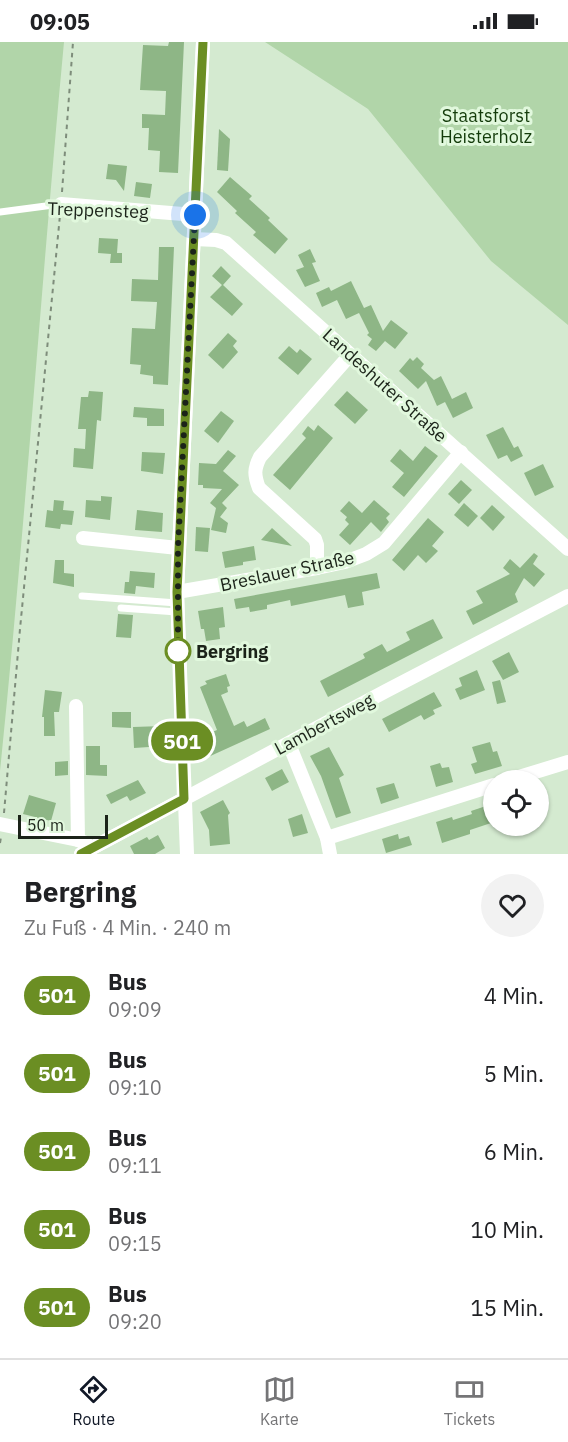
<!DOCTYPE html>
<html lang="de">
<head>
<meta charset="utf-8">
<style>
	:root { --surface:#fff; --page:#f2f2f2; --text:#202124; --muted:#757577; --line:#e0e0e0; --accent:#111827 }
	body { margin:0; font-family:"IBM Plex Sans",sans-serif; background:var(--page); color:var(--text); height:100vh; display:flex; flex-direction:column; font-size:22px; white-space:nowrap }
	* { box-sizing:border-box; margin:0 }
	p { font-size:20px; color:var(--muted) }
	.icon { flex:none; width:33px; height:33px; fill:none; stroke:currentColor; stroke-width:2; stroke-linecap:round; stroke-linejoin:round }
	.map { position:relative; height:812px; overflow:hidden }
	.drawer { display:flex; flex-direction:column; background:var(--surface); flex:1 }
	.drawer>* { flex:none }
	.badge { padding:0 12px; border-radius:20px; font-size:21px; line-height:39px }
	.controls { position:absolute; left:483px; top:728px; display:grid; gap:12px }
	.controls a { display:grid; place-items:center; width:66px; height:66px; border-radius:50%; background:var(--surface); box-shadow:0 2px 4px #0004; font-size:30px }
	.scale { position:absolute; left:18px; bottom:15px; width:90px; box-sizing:border-box; padding-left:6px; border:3px solid #1b2319; border-top:0; font-size:16px; line-height:21px; white-space:nowrap; color:#1b2319; -webkit-text-stroke:4px #e1f8dd; paint-order:stroke }
	.you { position:absolute; width:30px; height:30px; margin:-15px; border:4px solid #fff; border-radius:50%; background:#1a73e8; box-shadow:0 0 0 9px #1a73e833 }
	.map>.badge { position:absolute; translate:-50% -50%; box-shadow:0 0 0 3px #fff }
	.round { display:grid; place-items:center; flex:none; width:63px; height:63px; border-radius:32px; background:var(--page) }
	.summary { display:flex; align-items:center; justify-content:space-between; height:102px; padding:0 24px }
	h1 { font-size:28px; font-weight:700; line-height:45px }
	ul { padding:0; list-style:none }
	li { display:flex; align-items:center; gap:18px; height:78px; padding:0 24px }
	li div { flex:1 }
	li b { display:block; font-size:22px }
	li em { font-style:normal }
	li .badge { min-width:66px; font-weight:700; text-align:center }
	.status { display:flex; justify-content:space-between; align-items:center; height:42px; padding:0 30px; background:var(--surface); direction:ltr }
	.status svg { height:16px; fill:currentColor }
	.dock { display:flex; justify-content:space-around; align-items:center; height:84px; border-top:2px solid var(--line); background:var(--surface); font-size:16px; color:var(--muted) }
	.dock a { display:grid; justify-items:center; gap:3px }
	.dock .current { color:var(--accent) }
	.map>svg:first-child { display:block }
</style>
</head>
<body>
<div class="status"><b>09:05</b><svg viewBox="0 0 49 12"><path d="M0 12V9h3v3zM5 12V6h3v6zM10 12V3h3v9zM15 12V0h3v12zM26 1h20v11H26zM47 4h2v5h-2z"/></svg></div>
<div class="map">
<svg width="568" height="812" viewBox="0 0 568 812">
	<rect width="100%" height="100%" fill="#d4ead0"/>
	<g fill="#b1d5a9">
		<path d="M 0,0 L 64,0 C 41,243 25,487 0,729 Z"/>
		<path d="M 265,0 L 568,0 L 568,283 L 491,219 L 368,67 Z"/>
	</g>
	<g fill="#8eb686">
		<path d="M 169,0 L 184,0 L 178,131 L 159,130 L 160,109 L 148,108 L 149,86 L 142,86 L 142,72 L 165,73 L 166,49 L 140,48 L 143,3 L 168,4 Z"/>
		<path d="M 219,87 L 230,97 L 228,129 L 217,128 Z"/>
		<path d="M 108,122 L 127,124 L 124,149 L 116,138 L 106,137 Z"/>
		<path d="M 230,135 L 252,154 L 249,157 L 270,176 L 268,178 L 288,197 L 275,212 L 253,193 L 256,190 L 235,171 L 237,169 L 217,150 Z"/>
		<path d="M 136,140 L 152,142 L 150,156 L 134,154 Z"/>
		<path d="M 99,196 L 118,197 L 117,211 L 122,211 L 122,221 L 110,221 L 111,212 L 98,211 Z"/>
		<path d="M 159,205 L 174,205 L 168,343 L 153,342 L 153,334 L 140,332 L 141,323 L 130,322 L 132,286 L 155,287 L 157,260 L 131,259 L 132,237 L 158,238 Z"/>
		<path d="M 310,207 L 316,220 L 312,221 L 320,239 L 305,245 L 296,228 L 304,225 L 298,213 Z"/>
		<path d="M 221,224 L 231,234 L 223,243 L 243,262 L 232,274 L 210,255 L 222,243 L 212,234 Z"/>
		<path d="M 351,239 L 364,266 L 371,263 L 383,289 L 391,278 L 408,291 L 395,307 L 385,299 L 376,309 L 368,303 L 372,297 L 367,293 L 369,291 L 359,271 L 346,277 L 337,258 L 322,265 L 316,251 L 329,245 L 331,249 Z"/>
		<path d="M 228,291 L 237,299 L 233,304 L 238,310 L 223,327 L 208,313 Z"/>
		<path d="M 289,304 L 297,311 L 300,307 L 312,317 L 298,333 L 278,316 Z"/>
		<path d="M 417,315 L 424,322 L 421,326 L 434,338 L 441,334 L 452,357 L 466,350 L 473,366 L 453,376 L 445,360 L 437,364 L 426,339 L 418,347 L 399,329 L 410,316 L 413,319 Z"/>
		<path d="M 89,349 L 103,350 L 101,379 L 97,378 L 93,427 L 73,425 L 74,406 L 85,407 L 86,387 L 78,387 L 81,355 L 88,355 Z"/>
		<path d="M 347,349 L 368,368 L 355,382 L 334,363 Z"/>
		<path d="M 134,365 L 164,367 L 164,384 L 147,384 L 147,376 L 133,375 Z"/>
		<path d="M 221,369 L 234,379 L 218,401 L 204,389 Z"/>
		<path d="M 318,383 L 333,396 L 290,448 L 273,433 L 306,396 L 302,392 L 308,384 L 314,389 Z"/>
		<path d="M 503,385 L 514,406 L 518,404 L 523,414 L 511,420 L 507,413 L 498,417 L 486,393 Z"/>
		<path d="M 425,404 L 438,414 L 404,455 L 392,445 L 404,431 L 390,419 L 400,407 L 413,419 Z"/>
		<path d="M 228,408 L 236,414 L 223,429 L 239,443 L 222,461 L 227,466 L 220,475 L 228,481 L 226,491 L 211,488 L 216,466 L 210,461 L 222,447 L 203,446 L 203,443 L 198,443 L 199,421 L 216,422 Z"/>
		<path d="M 142,410 L 165,411 L 163,432 L 141,429 Z"/>
		<path d="M 543,422 L 554,445 L 535,454 L 524,431 Z"/>
		<path d="M 461,438 L 472,448 L 459,462 L 448,452 Z"/>
		<path d="M 101,454 L 112,455 L 110,478 L 85,475 L 86,458 L 101,459 Z"/>
		<path d="M 54,458 L 64,459 L 63,468 L 74,469 L 72,483 L 61,482 L 60,487 L 45,485 L 47,468 L 53,469 Z"/>
		<path d="M 374,458 L 390,472 L 386,476 L 389,480 L 381,490 L 371,480 L 350,503 L 339,493 L 349,482 L 345,478 L 347,475 L 340,469 L 349,459 L 362,471 Z"/>
		<path d="M 464,461 L 478,474 L 468,485 L 454,473 Z"/>
		<path d="M 492,463 L 505,475 L 493,489 L 480,476 Z"/>
		<path d="M 137,468 L 163,471 L 162,490 L 135,488 Z"/>
		<path d="M 428,476 L 444,490 L 432,504 L 438,509 L 426,521 L 418,513 L 404,529 L 392,518 Z"/>
		<path d="M 196,485 L 210,486 L 208,510 L 195,509 Z"/>
		<path d="M 272,486 L 292,504 L 261,498 Z"/>
		<path d="M 254,504 L 256,518 L 243,520 L 243,523 L 225,526 L 222,510 Z"/>
		<path d="M 534,511 L 538,514 L 533,522 L 545,532 L 534,545 L 524,536 L 515,552 L 518,560 L 473,583 L 466,569 L 483,561 L 476,549 L 510,532 L 503,526 L 510,517 L 520,526 Z"/>
		<path d="M 55,518 L 64,518 L 64,531 L 74,532 L 74,545 L 53,541 Z"/>
		<path d="M 130,529 L 155,531 L 154,546 L 136,544 L 135,552 L 124,551 L 125,540 L 129,540 Z"/>
		<path d="M 377,531 L 380,546 L 362,550 L 364,563 L 348,566 L 345,553 L 291,564 L 290,558 L 267,563 L 267,567 L 250,570 L 249,565 L 236,567 L 234,557 Z"/>
		<path d="M 223,565 L 225,585 L 219,586 L 220,597 L 206,599 L 204,587 L 201,587 L 198,569 Z"/>
		<path d="M 118,572 L 133,573 L 131,596 L 116,595 Z"/>
		<path d="M 433,577 L 443,596 L 328,655 L 320,639 L 365,616 L 363,612 L 382,602 L 387,610 L 410,598 L 406,590 Z"/>
		<path d="M 509,610 L 519,630 L 503,638 L 492,619 Z"/>
		<path d="M 477,628 L 485,648 L 460,658 L 455,647 L 462,644 L 459,636 Z"/>
		<path d="M 226,632 L 230,644 L 227,645 L 228,650 L 221,653 L 234,684 L 244,679 L 247,685 L 265,676 L 270,687 L 206,716 L 200,701 L 212,696 L 210,691 L 217,688 L 200,645 L 207,642 L 205,639 Z"/>
		<path d="M 500,638 L 506,660 L 497,662 L 492,640 Z"/>
		<path d="M 45,648 L 62,650 L 59,670 L 54,670 L 55,694 L 44,694 L 44,675 L 42,675 Z"/>
		<path d="M 434,650 L 442,664 L 433,668 L 435,672 L 424,678 L 421,673 L 389,690 L 382,677 Z"/>
		<path d="M 112,670 L 131,670 L 131,686 L 112,685 Z"/>
		<path d="M 163,684 L 164,697 L 149,698 L 149,705 L 134,706 L 133,685 Z"/>
		<path d="M 490,700 L 493,710 L 497,709 L 502,724 L 475,732 L 471,722 L 477,720 L 472,705 Z"/>
		<path d="M 86,704 L 100,704 L 100,723 L 107,723 L 107,734 L 86,733 Z"/>
		<path d="M 329,705 L 344,733 L 339,736 L 351,771 L 336,776 L 321,734 L 310,714 Z"/>
		<path d="M 68,719 L 68,733 L 55,734 L 55,720 Z"/>
		<path d="M 440,721 L 442,726 L 449,725 L 453,740 L 436,745 L 430,724 Z"/>
		<path d="M 282,727 L 289,740 L 272,749 L 265,736 Z"/>
		<path d="M 138,738 L 146,751 L 130,759 L 127,754 L 111,762 L 106,753 Z"/>
		<path d="M 394,741 L 399,756 L 381,762 L 376,746 Z"/>
		<path d="M 29,753 L 56,761 L 51,779 L 23,772 Z"/>
		<path d="M 223,758 L 230,771 L 228,773 L 230,802 L 210,804 L 209,788 L 200,770 Z"/>
		<path d="M 486,764 L 491,781 L 470,788 L 470,792 L 442,801 L 436,780 L 452,775 L 453,778 L 472,772 L 471,769 Z"/>
		<path d="M 302,772 L 308,791 L 293,795 L 288,777 Z"/>
		<path d="M 398,792 L 399,797 L 409,794 L 412,803 L 386,811 L 382,797 Z"/>
		<path d="M 158,793 L 165,806 L 155,812 L 134,812 L 130,804 L 147,795 L 149,798 Z"/>
	</g>
	<g fill="none" stroke-linecap="round" stroke-linejoin="round">
		<g stroke="#7e8d7b" stroke-width="2" stroke-dasharray="4.5 4.5" stroke-linecap="butt">
			<path d="M 62,150 L 73,0"/>
			<path d="M 4,771 L 20,587 L 60,173"/>
			<path d="M 0,801 L 1,795"/>
		</g>
		<g stroke="#fff" stroke-width="7">
			<path d="M 0,170 L 61,162"/>
			<path d="M 82,554 L 177,561"/>
			<path d="M 121,566 L 177,570"/>
		</g>
		<g stroke="#fff" stroke-width="14">
			<path d="M 61,162 L 195,173"/>
			<path d="M 194,197 L 216,198 L 226,201 L 568,507"/>
			<path d="M 83,496 L 178,506"/>
			<path d="M 317,526 L 317,503 L 315,497 L 259,446 C 254,433 254,427 260,415 L 350,313"/>
			<path d="M 177,550 L 317,526 L 345,520 L 366,512 L 384,501 L 461,410"/>
			<path d="M 76,664 L 78,798"/>
			<path d="M 289,702 L 327,796 L 330,812"/>
			<path d="M 509,738 L 568,720"/>
			<path d="M 0,782 L 78,798 L 86,801"/>
			<path d="M 327,796 L 494,743"/>
			<path d="M 81,812 L 386,649 L 568,554"/>
			<path d="M 187,812 L 177,550 L 203,0"/>
		</g>
	</g>
	<g fill="none" stroke-linecap="round" stroke-linejoin="round">
		<g stroke="#fff" stroke-width="14">
			<path id="line" d="M 81,812 L 184,757 L 177,550 L 203,0"/>
		</g>
		<use href="#line" stroke="#6b8e23" stroke-width="9"/>
		<path stroke="#1b2319" stroke-width="6" stroke-dasharray="0 10.8" d="M 178,609 L 178,506 L 195,173"/>
	</g>
	<circle fill="#fff" stroke="#6b8e23" stroke-width="3" cx="178" cy="609" r="12"/>
	<g text-anchor="middle" dominant-baseline="central" stroke-width="6" stroke-linejoin="round" paint-order="stroke">
		<g font-size="18" fill="#133b0a" stroke="#e1f8dd">
			<text x="486" y="73">Staatsforst<tspan x="486" dy="21">Heisterholz</tspan></text>
		</g>
		<g font-size="18" fill="#1b2319" stroke="#e1f8dd">
			<text transform="translate(98 168) rotate(2)">Treppensteg</text>
			<text transform="translate(385 343) rotate(42)">Landeshuter Straße</text>
			<text transform="translate(287 529) rotate(-12)">Breslauer Straße</text>
			<text transform="translate(324 682) rotate(-28)">Lambertsweg</text>
		</g>
		<g font-size="18" font-weight="bold" fill="#1b2319" stroke="#e1f8dd" text-anchor="start">
			<text x="196" y="609">Bergring</text>
		</g>
	</g>
</svg>
<div class="controls">
<a><svg class="icon" aria-label="locate" viewBox="0 0 24 24"><circle cx="12" cy="12" r="6"/><path d="M12 2v4M12 18v4M2 12h4M18 12h4"/></svg></a>
</div>
<div class="scale">50 m</div>
<div class="you" style="left:195px;top:173px"></div>
<b class="badge" style="left:182px;top:699px;background:#6b8e23;color:#fff">501</b>
</div>
<section class="drawer">
<div class="summary"><div><h1>Bergring</h1><p>Zu Fuß · 4 Min. · 240 m</p></div><a class="round"><svg class="icon" aria-label="heart" viewBox="0 0 24 24"><path d="M12 20l-8-8c-3-5 5-10 8-4 3-6 11-1 8 4z"/></svg></a></div>
<ul>
<li><span class="badge" style="background:#6b8e23;color:#fff">501</span><div><b>Bus</b><p>09:09</p></div><em>4 Min.</em></li>
<li><span class="badge" style="background:#6b8e23;color:#fff">501</span><div><b>Bus</b><p>09:10</p></div><em>5 Min.</em></li>
<li><span class="badge" style="background:#6b8e23;color:#fff">501</span><div><b>Bus</b><p>09:11</p></div><em>6 Min.</em></li>
<li><span class="badge" style="background:#6b8e23;color:#fff">501</span><div><b>Bus</b><p>09:15</p></div><em>10 Min.</em></li>
<li><span class="badge" style="background:#6b8e23;color:#fff">501</span><div><b>Bus</b><p>09:20</p></div><em>15 Min.</em></li>
</ul>
</section>
<nav class="dock">
<a class="current"><svg class="icon" aria-label="directions" viewBox="0 0 24 24"><path d="M12 3l9 9-9 9-9-9zM9 14v-3h6M13 9l2 2-2 2"/></svg>Route</a>
<a><svg class="icon" aria-label="map" viewBox="0 0 24 24"><path d="M3 6l6-2 6 2 6-2v14l-6 2-6-2-6 2zM9 4v14M15 6v14"/></svg>Karte</a>
<a><svg class="icon" aria-label="tickets" viewBox="0 0 24 24"><path d="M3 7h18v10H3zM15 7v10"/></svg>Tickets</a>
</nav>
</body>
</html>
